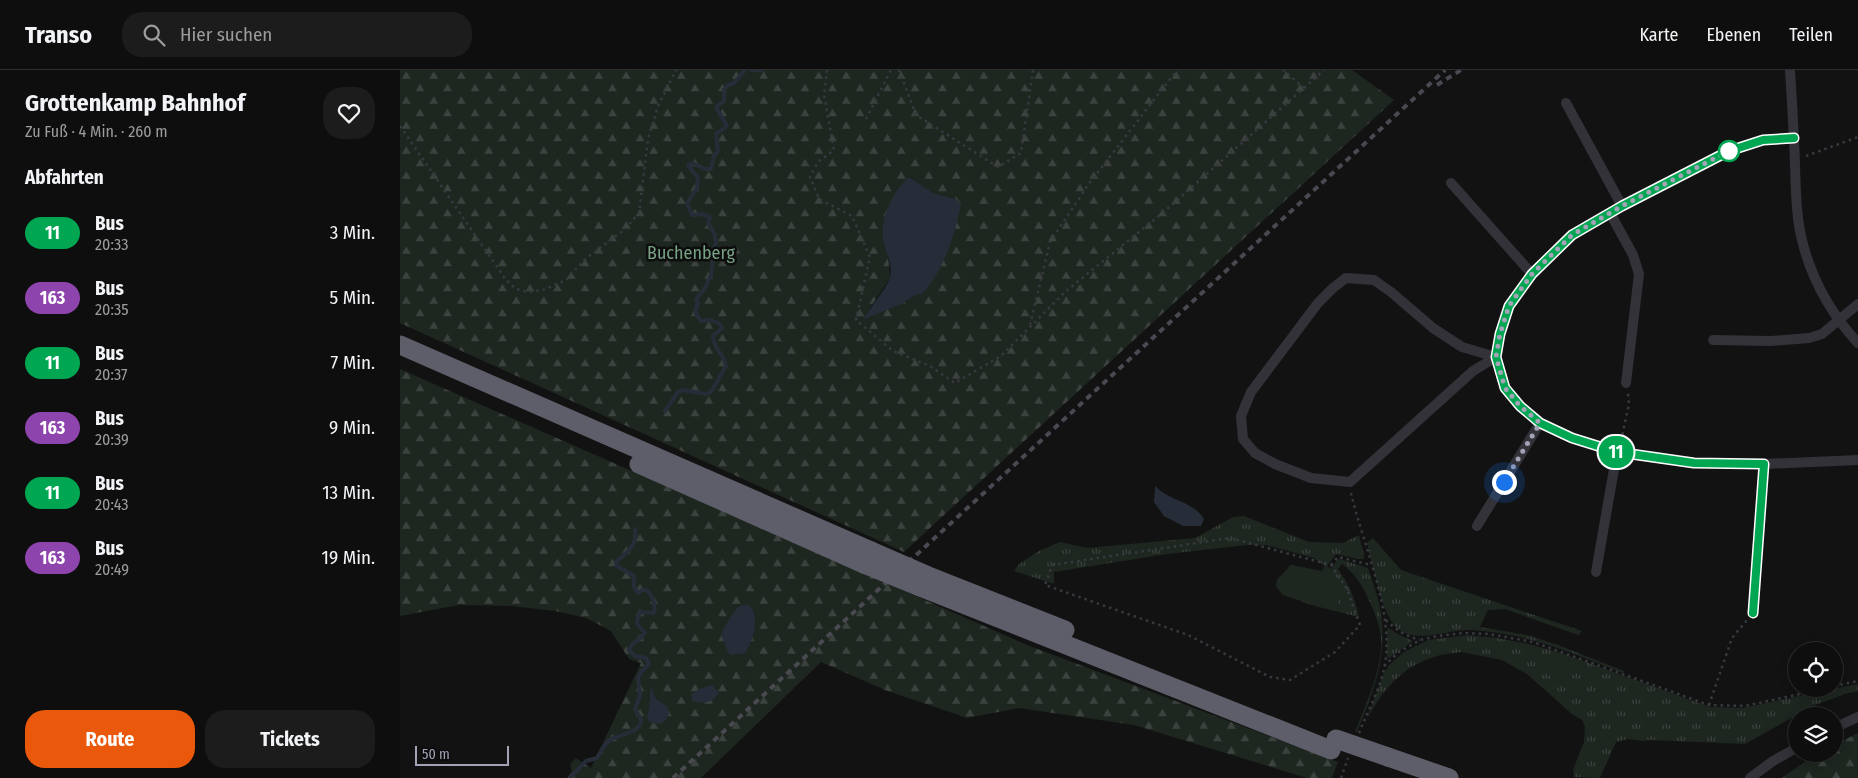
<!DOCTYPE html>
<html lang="de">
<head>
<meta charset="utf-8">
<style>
	:root { --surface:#0e0e0e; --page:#1c1c1c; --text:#f1f3f6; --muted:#9b9c9e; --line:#2e2e2e; --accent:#ea580c }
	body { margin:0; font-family:"Fira Sans Condensed",sans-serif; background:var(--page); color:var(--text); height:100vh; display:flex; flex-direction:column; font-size:19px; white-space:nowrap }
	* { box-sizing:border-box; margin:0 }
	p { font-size:16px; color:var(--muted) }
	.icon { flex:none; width:28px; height:28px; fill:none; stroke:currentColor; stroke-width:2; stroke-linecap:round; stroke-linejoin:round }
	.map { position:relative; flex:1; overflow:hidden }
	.sheet { display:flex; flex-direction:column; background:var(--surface); width:400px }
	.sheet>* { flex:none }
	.badge { padding:0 10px; border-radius:16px; font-size:18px; line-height:32px }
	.buttons { position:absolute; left:1388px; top:572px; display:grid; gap:10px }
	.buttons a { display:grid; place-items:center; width:55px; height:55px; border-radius:50%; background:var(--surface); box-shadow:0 2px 12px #0003,0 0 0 1px var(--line); font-size:25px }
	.scale { position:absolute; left:15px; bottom:12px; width:94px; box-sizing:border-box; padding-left:5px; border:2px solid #a2a3b5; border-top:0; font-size:14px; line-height:18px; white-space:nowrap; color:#a2a3b5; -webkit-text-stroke:4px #0d0d0e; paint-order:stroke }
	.you { position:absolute; width:25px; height:25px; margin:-12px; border:4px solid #fff; border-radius:50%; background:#1a73e8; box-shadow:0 0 0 8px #1a73e833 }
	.map>.badge { position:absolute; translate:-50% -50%; box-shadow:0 0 0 2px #fff }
	h2 { padding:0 25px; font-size:19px; line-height:45px }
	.round { display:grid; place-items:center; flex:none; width:52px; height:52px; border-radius:20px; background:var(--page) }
	.headline { display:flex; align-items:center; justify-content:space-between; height:85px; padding:0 25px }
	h1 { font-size:24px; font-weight:700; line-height:38px }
	.button { display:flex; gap:10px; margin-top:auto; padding:10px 25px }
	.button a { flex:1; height:58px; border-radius:20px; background:var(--accent); color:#fff; font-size:20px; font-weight:700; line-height:58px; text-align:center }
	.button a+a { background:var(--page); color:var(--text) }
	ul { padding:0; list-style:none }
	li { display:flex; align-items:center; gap:15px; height:65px; padding:0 25px }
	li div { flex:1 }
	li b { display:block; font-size:19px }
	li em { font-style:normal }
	li .badge { min-width:55px; font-weight:700; text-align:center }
	header { display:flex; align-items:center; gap:30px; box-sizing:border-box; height:70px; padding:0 25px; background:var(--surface); border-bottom:1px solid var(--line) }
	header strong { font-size:24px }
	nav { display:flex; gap:28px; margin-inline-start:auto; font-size:18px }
	.search { width:350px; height:45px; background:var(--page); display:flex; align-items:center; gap:12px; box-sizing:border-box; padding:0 18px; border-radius:20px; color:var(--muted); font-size:19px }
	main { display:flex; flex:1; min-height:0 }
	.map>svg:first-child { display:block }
</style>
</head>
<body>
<header>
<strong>Transo</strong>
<div class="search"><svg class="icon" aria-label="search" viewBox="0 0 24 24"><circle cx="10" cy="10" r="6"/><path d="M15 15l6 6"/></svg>Hier suchen</div>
<nav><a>Karte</a><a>Ebenen</a><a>Teilen</a></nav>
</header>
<main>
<section class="sheet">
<div class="headline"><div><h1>Grottenkamp Bahnhof</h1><p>Zu Fuß · 4 Min. · 260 m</p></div><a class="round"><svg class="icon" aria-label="heart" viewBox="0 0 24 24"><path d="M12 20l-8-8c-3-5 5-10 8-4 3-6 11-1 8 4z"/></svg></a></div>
<h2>Abfahrten</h2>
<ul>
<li><span class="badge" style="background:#00a651;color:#fff">11</span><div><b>Bus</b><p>20:33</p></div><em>3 Min.</em></li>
<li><span class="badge" style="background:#8e44ad;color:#fff">163</span><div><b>Bus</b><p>20:35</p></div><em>5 Min.</em></li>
<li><span class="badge" style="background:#00a651;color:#fff">11</span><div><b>Bus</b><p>20:37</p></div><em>7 Min.</em></li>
<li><span class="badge" style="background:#8e44ad;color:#fff">163</span><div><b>Bus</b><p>20:39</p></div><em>9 Min.</em></li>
<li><span class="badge" style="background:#00a651;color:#fff">11</span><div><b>Bus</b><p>20:43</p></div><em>13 Min.</em></li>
<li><span class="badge" style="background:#8e44ad;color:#fff">163</span><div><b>Bus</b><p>20:49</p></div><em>19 Min.</em></li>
</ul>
<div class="button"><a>Route</a><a>Tickets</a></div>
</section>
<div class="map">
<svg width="1458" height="708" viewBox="0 0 1458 708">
	<defs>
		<pattern id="grass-tufts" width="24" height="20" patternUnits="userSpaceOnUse" patternTransform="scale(1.25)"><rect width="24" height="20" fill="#1e2620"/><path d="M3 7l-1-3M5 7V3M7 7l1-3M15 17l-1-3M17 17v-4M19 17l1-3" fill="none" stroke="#3c423e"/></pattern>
		<pattern id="forest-firs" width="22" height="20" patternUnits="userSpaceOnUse" patternTransform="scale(1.25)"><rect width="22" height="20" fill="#1e2620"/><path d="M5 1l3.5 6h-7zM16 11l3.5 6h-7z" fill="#3c423e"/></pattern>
	</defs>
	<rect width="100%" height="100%" fill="#121213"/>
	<g fill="url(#grass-tufts)">
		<path d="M 844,446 L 909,472 L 943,473 L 959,465 L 964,486 L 964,489 L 958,489 L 936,484 L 927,496 L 931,499 L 937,490 L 940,489 L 968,498 C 972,511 978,525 980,539 C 989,583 974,621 957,662 L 955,662 C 966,634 983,598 981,568 C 980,557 976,545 971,535 C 965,519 956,504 942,494 L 938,499 C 949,514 955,529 959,547 L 915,536 L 883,525 L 876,516 L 877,510 L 891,495 L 922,501 L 925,496 L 914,488 L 866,475 L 847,475 L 767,484 L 654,502 L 654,514 L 614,501 L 619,494 L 639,481 L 660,472 L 687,478 L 795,468 L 833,447 Z"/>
		<path d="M 973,468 L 1001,500 L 1182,561 L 1178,565 L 1105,539 L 1088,540 L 1080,557 L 1127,565 L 1158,575 L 1224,601 L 1223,603 C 1171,583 1127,563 1071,560 C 1047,559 1017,575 997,558 C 981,544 973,494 967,473 Z"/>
		<path d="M 989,558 L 999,565 L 1011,570 L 1012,572 L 989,588 L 987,587 L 987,559 Z"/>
		<path d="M 1068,565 L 1097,568 L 1129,574 L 1164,584 L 1310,637 L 1343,638 L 1422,621 L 1423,623 L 1428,620 L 1458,614 L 1458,621 L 1445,624 L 1413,636 L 1345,674 L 1249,670 L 1242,671 L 1228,669 L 1216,672 L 1200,708 L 1174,707 L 1173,700 L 1184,672 L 1185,657 L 1182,650 L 1172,644 L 1127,604 L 1102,590 L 1061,582 L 1040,585 L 1023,591 L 1008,599 L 994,611 L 981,626 L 967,648 L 984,603 L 989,595 L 1004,582 L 1028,570 Z"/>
	</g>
	<g fill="url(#forest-firs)" fill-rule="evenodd">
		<path d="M 0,0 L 952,0 L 994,30 L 504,482 L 0,253 ZM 509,107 L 533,123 L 556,129 L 522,224 L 516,225 L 501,234 L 463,249 L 490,208 L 488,183 L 483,170 Z"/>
		<path d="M 0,299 L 627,575 L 938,692 L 932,708 L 907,708 L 734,655 L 619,638 L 567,648 L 485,620 L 421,592 L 301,708 L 167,708 L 172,702 L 170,694 L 176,688 L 191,698 L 241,593 L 229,589 L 211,561 L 186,548 L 155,541 L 111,536 L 59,535 L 0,546 Z"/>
		<path d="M 1458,663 L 1458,708 L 1382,708 L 1416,684 L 1434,684 L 1434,675 Z"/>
	</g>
	<g fill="#1e2620">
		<path d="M 891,495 L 935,504 C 942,521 942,525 934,541 L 883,525 L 876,516 L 877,510 Z"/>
		<path d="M 1152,587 L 1169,593 L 1162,610 L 1146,604 Z"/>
	</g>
	<g fill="#272d38">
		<path d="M 509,107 L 533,123 L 556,129 L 561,134 C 555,164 544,201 522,224 L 516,225 L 501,234 L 465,249 L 463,249 C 469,240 488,216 490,207 C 493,193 485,182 483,169 C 480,148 493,121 509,107 Z"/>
		<path d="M 755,416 C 769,431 793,431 804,449 L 801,456 L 783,456 L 764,446 L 754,432 Z"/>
		<path d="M 349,535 C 361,547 353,570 345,583 L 331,585 L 328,582 L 321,565 C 323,559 335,538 340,536 C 343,535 346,535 349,535 Z"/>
		<path d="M 312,615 L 319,623 C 313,632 303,635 292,631 L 291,625 L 299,619 Z"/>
		<path d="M 251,616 L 256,629 L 268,637 L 269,644 L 266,650 L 260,654 L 250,653 L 247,647 C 251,636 249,627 251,616 Z"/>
	</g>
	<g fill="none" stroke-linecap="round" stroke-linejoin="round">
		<g stroke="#272d38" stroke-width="4">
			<path d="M 351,0 L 362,0"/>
			<path d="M 265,341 L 278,322 L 284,320 L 306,324 L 311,322 L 326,296 C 325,285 313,279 313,266 L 322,258 L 320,254 L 311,250 L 301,251 C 295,244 294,241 298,233 L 296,229 L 305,218 L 311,205 L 313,190 L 312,183 L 316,173 L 315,165 L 308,153 L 310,147 L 303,144 L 292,145 L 287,133 L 297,118 L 298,108 L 288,95 L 292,93 L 305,99 L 311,99 L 314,86 L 318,81 L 316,64 L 327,56 L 317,39 L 317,36 L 324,31 L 324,20 L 328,15 L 334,13 L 345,0"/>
			<path d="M 170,708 L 186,691 L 197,688 C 201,682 203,675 210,670 C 219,664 243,663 241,649 C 240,646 236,643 235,639 L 240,626 L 238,608 L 241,602 L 249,594 L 246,588 L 235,586 L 229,580 C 233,570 240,571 245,563 L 237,554 L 238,547 L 241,542 L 254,543 C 255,535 253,526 247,520 L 242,520 L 239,523 C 232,519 234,512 234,506 L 217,496 L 216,492 C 228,481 237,477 235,459"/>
		</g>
		<g stroke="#383940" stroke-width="2.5" stroke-dasharray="2.5 4" stroke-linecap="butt">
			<path d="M 427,0 L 424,25 L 434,80 L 418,92 L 410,107 L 419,129 L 452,146 L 470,187 L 456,250 L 493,281 L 530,296 L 555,313 L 601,286 L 665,222 L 766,140 L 904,18 L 883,0"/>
			<path d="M 499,0 L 516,45 L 598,97 L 621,83 L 633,0"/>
			<path d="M 904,18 L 924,0"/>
			<path d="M 466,49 L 491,0"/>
			<path d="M 0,56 L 106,210 L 116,219 L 128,222 L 143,220 L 166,210 L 184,190 L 224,160 L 239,143 L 248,69 L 258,36 L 276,0"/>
			<path d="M 1406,86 L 1458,67"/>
			<path d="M 630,255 L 650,172 L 688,115 L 777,0"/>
			<path d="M 1221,371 L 1229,334 L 1228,323"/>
			<path d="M 951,423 C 963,475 994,541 985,594 C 981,617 968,641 959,663"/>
			<path d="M 830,468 L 931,495 L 947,519 L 960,555 L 935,582 L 890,610 L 870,607 L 788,565 L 645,515 L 652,495 Z"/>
			<path d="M 931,495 L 938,487 L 971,495"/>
			<path d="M 986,550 C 996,560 1006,566 1020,570"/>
			<path d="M 984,596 L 999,582 L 1020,570 L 1038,566 L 1063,563 L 1089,564 L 1133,572 L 1309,635 L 1345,636 L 1423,619"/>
			<path d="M 1434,616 L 1458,611"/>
			<path d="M 1309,635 L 1332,568 L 1347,550"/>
			<path d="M 941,708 L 948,688"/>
		</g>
		<g stroke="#333239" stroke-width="10">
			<path d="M 1390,0 C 1392,32 1394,63 1395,95 C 1396,122 1396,149 1403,174 C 1413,212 1432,245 1458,273"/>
			<path d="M 1166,33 L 1222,136"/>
			<path d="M 1394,68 L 1363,70 L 1329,81 L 1222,136 L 1172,165 L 1132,204 L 1109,236 L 1100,264 L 1096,287 L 1105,318 L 1120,336 L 1140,353 L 1172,368 L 1217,382 L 1294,393 L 1364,394 L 1458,390"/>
			<path d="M 1051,113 L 1132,204"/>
			<path d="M 1210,143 L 1233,185 L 1239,204 L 1226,313"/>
			<path d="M 946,208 L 974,210 L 991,222 L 1033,258 L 1062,277 L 1096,287 L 1073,301 L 950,412 L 911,408 L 875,394 L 855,383 L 843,369 L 841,346 L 851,322 L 918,233 L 933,218 Z"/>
			<path d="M 1313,270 L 1371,271 L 1409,268 L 1422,264 L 1458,234"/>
			<path d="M 1077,456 L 1140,353"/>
			<path d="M 1196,502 L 1217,382"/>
			<path d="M 1353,543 L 1364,394"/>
			<path d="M 1434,658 L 1458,647"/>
			<path d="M 1350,708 L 1373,691 L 1396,678"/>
		</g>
		<g stroke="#5e5e6a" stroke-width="19">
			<path d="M 0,275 L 471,481"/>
			<path d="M 239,394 L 464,494"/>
			<path d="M 526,505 L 665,560"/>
			<path d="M 520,517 L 931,680"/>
			<path d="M 988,687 L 1049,708"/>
		</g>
		<g stroke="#494952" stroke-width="4" stroke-dasharray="6 5" stroke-linecap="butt">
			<path d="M 1037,15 L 1061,0"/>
			<path d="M 273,708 L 1045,0"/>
		</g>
		<g stroke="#5e5e6a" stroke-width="19">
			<path d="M 471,481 L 526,505"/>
			<path d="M 464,494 L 520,517"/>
			<path d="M 936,669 L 988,687"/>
		</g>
	</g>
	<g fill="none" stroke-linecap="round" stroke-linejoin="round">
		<g stroke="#fff" stroke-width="11">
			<path id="line" d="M 1353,543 L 1364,394 L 1294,393 L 1217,382 L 1172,368 L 1140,353 L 1120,336 L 1105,318 L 1096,287 L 1100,264 L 1109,236 L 1132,204 L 1172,165 L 1222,136 L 1329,81 L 1363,70 L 1394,68"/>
		</g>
		<use href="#line" stroke="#00a651" stroke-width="8"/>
		<path stroke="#a2a3b5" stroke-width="5" stroke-dasharray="0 9" d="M 1104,412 L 1140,353 L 1120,336 L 1105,318 L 1096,287 L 1100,264 L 1109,236 L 1132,204 L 1172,165 L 1222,136 L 1329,81"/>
	</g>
	<circle fill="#fff" stroke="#00a651" stroke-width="2.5" cx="1329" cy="81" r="10"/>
	<g text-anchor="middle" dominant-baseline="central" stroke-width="5" stroke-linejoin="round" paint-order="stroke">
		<g font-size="18" fill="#77a284" stroke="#0d0d0e">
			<text x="291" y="183">Buchenberg</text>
		</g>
	</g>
</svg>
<div class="buttons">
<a><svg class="icon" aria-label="locate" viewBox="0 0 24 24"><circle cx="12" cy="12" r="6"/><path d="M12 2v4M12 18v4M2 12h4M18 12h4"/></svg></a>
<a><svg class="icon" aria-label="layers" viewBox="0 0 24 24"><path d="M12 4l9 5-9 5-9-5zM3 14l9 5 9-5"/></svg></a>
</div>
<div class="scale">50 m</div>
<div class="you" style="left:1104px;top:412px"></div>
<b class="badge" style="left:1216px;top:382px;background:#00a651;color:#fff">11</b>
</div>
</main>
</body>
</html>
